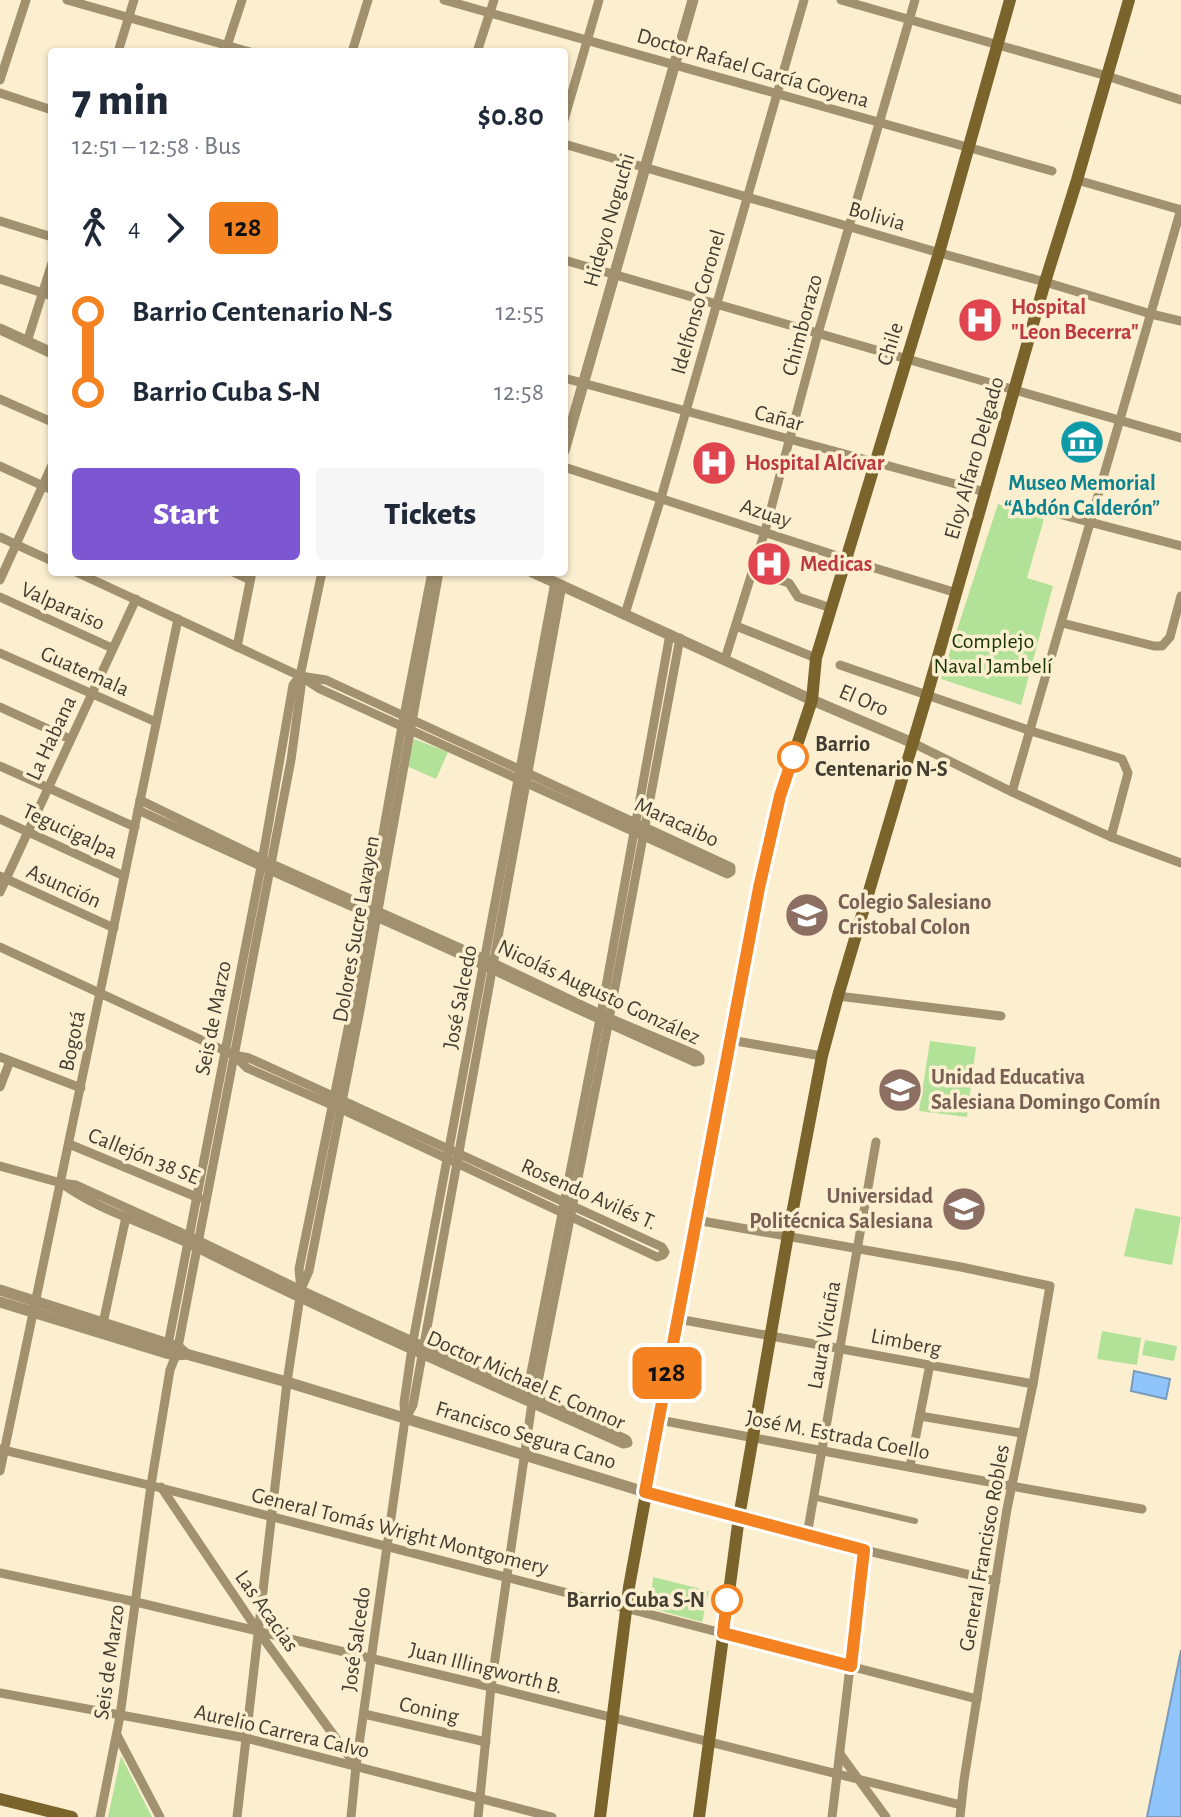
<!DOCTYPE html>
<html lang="en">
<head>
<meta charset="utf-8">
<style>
	:root { --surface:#fff; --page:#f6f6f7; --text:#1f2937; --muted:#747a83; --accent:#7d57d1 }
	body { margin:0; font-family:"Alegreya Sans",sans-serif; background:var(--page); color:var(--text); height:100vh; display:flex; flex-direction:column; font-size:30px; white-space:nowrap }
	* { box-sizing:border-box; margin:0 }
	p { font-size:26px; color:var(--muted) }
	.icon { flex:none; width:44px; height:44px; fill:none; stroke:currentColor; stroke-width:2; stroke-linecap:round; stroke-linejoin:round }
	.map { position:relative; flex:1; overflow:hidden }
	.details { position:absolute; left:48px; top:48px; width:520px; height:528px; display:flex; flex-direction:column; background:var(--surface); border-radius:8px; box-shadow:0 2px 6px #0004 }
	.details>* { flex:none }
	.badge { padding:0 16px; border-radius:12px; font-size:28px; line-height:52px }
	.map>.badge { position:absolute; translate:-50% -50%; box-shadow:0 0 0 4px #fff }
	.legs { display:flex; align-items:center; gap:12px; height:88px; padding:0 24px; font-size:26px }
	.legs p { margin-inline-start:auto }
	.overview { display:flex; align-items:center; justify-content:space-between; height:136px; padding:0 24px }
	h1 { font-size:44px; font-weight:800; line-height:60px }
	.action { display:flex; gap:16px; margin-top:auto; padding:16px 24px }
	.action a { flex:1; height:92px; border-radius:8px; background:var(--accent); color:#fff; font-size:32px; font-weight:800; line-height:92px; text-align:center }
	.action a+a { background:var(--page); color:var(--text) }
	ul { padding:0 24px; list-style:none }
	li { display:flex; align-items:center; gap:28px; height:80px; font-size:30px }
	li i { display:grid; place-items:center; width:12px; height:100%; margin:0 10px; background:currentColor }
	li i::after { content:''; width:20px; height:20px; margin:-10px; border:6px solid; border-radius:50%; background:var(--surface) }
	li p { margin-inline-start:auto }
	li:first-child i { background:linear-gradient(#0000 50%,currentColor 0) }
	li:last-child i { background:linear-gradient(currentColor 50%,#0000 0) }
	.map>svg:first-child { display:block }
</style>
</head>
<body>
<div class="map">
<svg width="1181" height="1817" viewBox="0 0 1181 1817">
	<rect width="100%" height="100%" fill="#fcefd0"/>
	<g fill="#b2e198">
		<path d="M 998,504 L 1044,519 L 1027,578 L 1053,586 L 1021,705 L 941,679 Z"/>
		<path d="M 414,739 L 448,752 L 436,779 L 407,766 Z"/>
		<path d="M 930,1041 L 976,1047 L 967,1117 L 919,1111 Z"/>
		<path d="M 1135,1208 L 1181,1217 L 1172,1265 L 1124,1256 Z"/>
		<path d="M 1102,1331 L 1141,1338 L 1137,1365 L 1097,1359 Z"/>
		<path d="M 1145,1340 L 1177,1346 L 1174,1361 L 1142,1355 Z"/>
		<path d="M 653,1577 L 709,1591 L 702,1622 L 650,1608 Z"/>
		<path d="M 121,1756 L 152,1817 L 108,1817 Z"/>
	</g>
	<g fill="#8fc5fa" stroke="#789cbd" stroke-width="2">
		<path d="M 1134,1371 L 1170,1379 L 1166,1399 L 1131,1391 Z"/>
		<path d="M 1181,1650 L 1181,1817 L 1147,1817 Z"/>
	</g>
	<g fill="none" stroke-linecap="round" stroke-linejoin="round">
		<path stroke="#a1916e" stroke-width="6" d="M 813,1497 L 915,1521"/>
		<g stroke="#a1916e" stroke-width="9">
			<path d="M 67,0 L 250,52"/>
			<path d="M 444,0 L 1052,171"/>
			<path d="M 841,0 L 1107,76 L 1181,100"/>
			<path d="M 118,52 L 134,0"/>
			<path d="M 225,52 L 242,0"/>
			<path d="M 352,52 L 368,0"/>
			<path d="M 477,52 L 494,0"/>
			<path d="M 0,80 L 26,0"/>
			<path d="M 0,93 L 52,110"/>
			<path d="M 564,120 L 599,0"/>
			<path d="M 564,144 L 947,255 L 1045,282 L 1151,314 L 1181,321"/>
			<path d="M 1077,180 L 1181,210"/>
			<path d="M 0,221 L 52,237"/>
			<path d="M 564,260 L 1181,438"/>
			<path d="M 0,279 L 52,296"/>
			<path d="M 27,342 L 52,263"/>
			<path d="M 564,378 L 985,492"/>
			<path d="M 0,399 L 52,422"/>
			<path d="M 0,466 L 52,490"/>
			<path d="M 564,467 L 868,566 L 957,593"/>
			<path d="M 1032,507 L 1181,546"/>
			<path d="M 0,537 L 52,561"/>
			<path d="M 76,572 L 300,676 L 320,689 L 727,874 L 731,872 L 731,867 L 326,680 L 300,676"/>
			<path d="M 233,572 L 250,580"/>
			<path d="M 753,572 L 789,583 L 798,597 L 831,608"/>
			<path d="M 0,580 L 52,465"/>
			<path d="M 0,597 L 112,648"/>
			<path d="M 625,614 L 661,498 L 804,0"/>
			<path d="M 1062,623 L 1154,646 L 1162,646 L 1170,637 L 1181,596"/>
			<path d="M 736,626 L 816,658"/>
			<path d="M 237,647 L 252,572"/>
			<path d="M 0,653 L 156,722"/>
			<path d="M 725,659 L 765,531 L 818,333 L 915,0"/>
			<path d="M 840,665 L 1031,731 L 1122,759 L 1128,773 L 1111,837"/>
			<path d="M 0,707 L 70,739"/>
			<path d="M 913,743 L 1012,792 L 1111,837 L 1181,863"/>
			<path d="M 0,766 L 135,827"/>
			<path d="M 1012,792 L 1181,209"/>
			<path d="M 138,810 C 218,847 298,883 378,918 C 484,964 588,1016 695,1062 L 700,1061 L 700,1058 L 697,1055 L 609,1018 L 485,959 L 270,863 L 140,800"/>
			<path d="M 0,819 L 124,876"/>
			<path d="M 0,876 L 114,928"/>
			<path d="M 0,892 L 136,599"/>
			<path d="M 0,947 L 234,1055 L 249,1058 C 387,1120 524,1184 662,1247 L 665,1252 L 663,1255 L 657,1257 L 341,1109 L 247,1068 L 234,1055"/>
			<path d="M 838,996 L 1001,1016"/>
			<path d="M 730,1040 L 822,1056"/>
			<path d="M 0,1057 L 81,1088"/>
			<path d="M 0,1087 L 10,1061"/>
			<path d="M 69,1144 L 199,1198"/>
			<path d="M 0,1166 L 61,1183 L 76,1185 L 189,1236 L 301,1290 L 624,1438 L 627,1440 L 628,1443 L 623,1444 C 477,1379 330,1315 187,1243 C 145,1223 99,1211 61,1183"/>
			<path d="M 696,1220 L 961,1267 L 1050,1286 L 1033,1384 L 1007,1509 L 964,1780 L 960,1817"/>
			<path d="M 302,1287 L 309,1271 L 360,1010 L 439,572"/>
			<path d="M 678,1319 L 1033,1384"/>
			<path d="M 102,1328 L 126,1217"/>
			<path d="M 167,1350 L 261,867 L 293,685 L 300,676"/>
			<path d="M 533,1396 L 529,1383 L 601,1014 L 670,634"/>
			<path d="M 407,1416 L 413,1405 L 562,585"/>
			<path d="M 920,1416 L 1021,1433"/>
			<path d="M 659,1420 C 820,1450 981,1482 1142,1509"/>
			<path d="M 0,1449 L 161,1488 L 977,1699"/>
			<path d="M 910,1466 L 930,1364"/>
			<path d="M 0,1471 L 178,619"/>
			<path d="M 161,1487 L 258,1631 L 356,1766"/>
			<path d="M 645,1492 L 864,1550 L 996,1581"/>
			<path d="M 807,1535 L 876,1142"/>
			<path d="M 0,1573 L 136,1602 L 491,1687 L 961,1805"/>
			<path d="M 0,1693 L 246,1738 L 552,1817"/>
			<path d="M 364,1714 L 486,1742"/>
			<path d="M 117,1735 L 160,1817"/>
			<path d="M 840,1754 L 886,1817"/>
			<path d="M 100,1817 L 120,1716 L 151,1485 L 170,1370 L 176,1355 L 178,1347 L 291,760 L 301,687 L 300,676 L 322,572"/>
			<path d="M 237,1817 L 287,1382 L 301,1290 L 299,1269 L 352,1009 L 402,726 L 432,572"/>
			<path d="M 351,1817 L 356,1766 L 405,1419 L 404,1403 L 413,1341 L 555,582"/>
			<path d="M 478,1817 L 491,1687 L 533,1396 L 537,1387 L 608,1025 L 680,638"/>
			<path d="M 832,1817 L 864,1550"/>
		</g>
		<g stroke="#a1916e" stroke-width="11">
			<path d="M 0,329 L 52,353"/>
			<path d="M 564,451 L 693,0"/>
			<path d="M 532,572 L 812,700 L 913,743"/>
			<path d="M 0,1290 L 178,1347 L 186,1354 L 287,1382 L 645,1492"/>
			<path d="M 0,1302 L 166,1353 L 176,1355 L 186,1354"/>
		</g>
		<g stroke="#7a642b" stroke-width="12">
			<path d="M 0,1799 L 72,1817"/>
			<path d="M 600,1817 L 629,1587 L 696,1220 L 759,888 L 780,796 L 812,700 L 816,658 L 939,253 L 1010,0"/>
			<path d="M 699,1817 L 739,1517 L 788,1235 L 822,1056 L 838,996 L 927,695 L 1045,282 L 1077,180 L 1129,0"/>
		</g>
	</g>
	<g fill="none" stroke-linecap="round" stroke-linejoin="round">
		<g stroke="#fff" stroke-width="18">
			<path id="line-1" d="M 727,1600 L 723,1633 L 851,1666 L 864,1550 L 645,1492 L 759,888 L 780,796 L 793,757"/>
		</g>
		<use href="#line-1" stroke="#f58220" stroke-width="12"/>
	</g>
	<defs>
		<g id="hospital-disc" transform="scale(2.3)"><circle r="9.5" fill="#e0444e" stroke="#fcefd0"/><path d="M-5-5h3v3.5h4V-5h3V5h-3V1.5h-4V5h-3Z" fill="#fff"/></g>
		<g id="museum-disc" transform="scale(2.3)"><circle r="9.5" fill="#0f9aa8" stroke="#fcefd0"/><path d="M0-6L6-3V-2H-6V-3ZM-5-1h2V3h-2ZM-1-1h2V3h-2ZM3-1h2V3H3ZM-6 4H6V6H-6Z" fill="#fff"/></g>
		<g id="school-disc" transform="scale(2.3)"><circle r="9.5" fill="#8d6e63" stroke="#fcefd0"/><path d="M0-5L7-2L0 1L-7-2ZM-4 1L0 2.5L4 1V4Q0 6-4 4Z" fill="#fff"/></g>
		<g id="university-disc" transform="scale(2.3)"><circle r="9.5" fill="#8d6e63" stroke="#fcefd0"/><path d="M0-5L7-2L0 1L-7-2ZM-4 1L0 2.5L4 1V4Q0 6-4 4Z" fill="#fff"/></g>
	</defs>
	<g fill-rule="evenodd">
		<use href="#hospital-disc" x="980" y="320"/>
		<use href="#museum-disc" x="1082" y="442"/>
		<use href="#hospital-disc" x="714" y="463"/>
		<use href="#hospital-disc" x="769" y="564"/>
		<use href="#school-disc" x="807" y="915"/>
		<use href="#school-disc" x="900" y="1090"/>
		<use href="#university-disc" x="964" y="1209"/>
	</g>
	<g fill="#fff" stroke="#f58220" stroke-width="4">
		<circle cx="793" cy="757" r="14"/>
		<circle cx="727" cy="1600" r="14"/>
	</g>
	<g text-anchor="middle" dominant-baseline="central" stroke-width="7" stroke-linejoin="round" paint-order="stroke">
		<g font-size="22" fill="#423d30" stroke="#fcefd0">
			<text transform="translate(753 68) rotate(16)">Doctor Rafael García Goyena</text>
			<text transform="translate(877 216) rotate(16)">Bolivia</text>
			<text transform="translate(609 220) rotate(-74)">Hideyo Noguchi</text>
			<text transform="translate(698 302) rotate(-74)">Idelfonso Coronel</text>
			<text transform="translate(802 325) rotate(-75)">Chimborazo</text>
			<text transform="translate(890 344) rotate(-73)">Chile</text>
			<text transform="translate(779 418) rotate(15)">Cañar</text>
			<text transform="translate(974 458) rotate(-74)">Eloy Alfaro Delgado</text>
			<text transform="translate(766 513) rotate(18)">Azuay</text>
			<text transform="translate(63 606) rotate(24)">Valparaiso</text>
			<text transform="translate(85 671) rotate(24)">Guatemala</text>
			<text transform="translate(864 700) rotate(23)">El Oro</text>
			<text transform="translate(51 738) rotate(-65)">La Habana</text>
			<text transform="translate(677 822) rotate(25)">Maracaibo</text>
			<text transform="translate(70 831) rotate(25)">Tegucigalpa</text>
			<text transform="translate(64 886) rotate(24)">Asunción</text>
			<text transform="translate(356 929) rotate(-80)">Dolores Sucre Lavayen</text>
			<text transform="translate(599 992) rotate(25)">Nicolás Augusto González</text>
			<text transform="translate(460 997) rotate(-79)">José Salcedo</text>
			<text transform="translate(213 1018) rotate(-79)">Seis de Marzo</text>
			<text transform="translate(72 1041) rotate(-78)">Bogotá</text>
			<text transform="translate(144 1156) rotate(22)">Callejón 38 SE</text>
			<text transform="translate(589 1194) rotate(24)">Rosendo Avilés T.</text>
			<text transform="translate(824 1335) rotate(-80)">Laura Vicuña</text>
			<text transform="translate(906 1342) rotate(11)">Limberg</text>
			<text transform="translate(526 1380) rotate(24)">Doctor Michael E. Connor</text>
			<text transform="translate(526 1435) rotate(17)">Francisco Segura Cano</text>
			<text transform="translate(838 1435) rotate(11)">José M. Estrada Coello</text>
			<text transform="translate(400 1531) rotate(14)">General Tomás Wright Montgomery</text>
			<text transform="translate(984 1548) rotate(-80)">General Francisco Robles</text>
			<text transform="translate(267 1611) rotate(55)">Las Acacias</text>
			<text transform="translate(356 1639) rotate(-82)">José Salcedo</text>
			<text transform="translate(109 1662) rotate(-82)">Seis de Marzo</text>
			<text transform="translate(486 1668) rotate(14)">Juan Illingworth B.</text>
			<text transform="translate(429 1710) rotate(13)">Coning</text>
			<text transform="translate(282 1731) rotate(13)">Aurelio Carrera Calvo</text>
		</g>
		<g font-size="22" font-weight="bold" fill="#be3a42" stroke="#fcefd0" text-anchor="start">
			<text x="1011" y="307">Hospital<tspan x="1011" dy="25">"Leon Becerra"</tspan></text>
			<text x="745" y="463">Hospital Alcívar</text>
			<text x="800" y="564">Medicas</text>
		</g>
		<g font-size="22" font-weight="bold" fill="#0d838f" stroke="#fcefd0">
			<text x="1082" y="483">Museo Memorial<tspan x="1082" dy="25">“Abdón Calderón”</tspan></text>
		</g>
		<g font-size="22" fill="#163500" stroke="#fcefd0">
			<text x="993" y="641">Complejo<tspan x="993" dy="25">Naval Jambelí</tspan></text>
		</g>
		<g font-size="22" font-weight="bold" fill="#423d30" stroke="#fcefd0" text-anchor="start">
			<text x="815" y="744">Barrio<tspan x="815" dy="25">Centenario N-S</tspan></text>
			<text x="705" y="1600" text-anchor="end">Barrio Cuba S-N</text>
		</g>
		<g font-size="22" font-weight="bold" fill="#785e54" stroke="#fcefd0" text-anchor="start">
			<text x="838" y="902">Colegio Salesiano<tspan x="838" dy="25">Cristobal Colon</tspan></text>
			<text x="931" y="1077">Unidad Educativa<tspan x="931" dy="25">Salesiana Domingo Comín</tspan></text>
			<text x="933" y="1196" text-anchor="end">Universidad<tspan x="933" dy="25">Politécnica Salesiana</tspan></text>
		</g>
	</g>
</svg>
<b class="badge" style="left:667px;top:1373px;background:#f58220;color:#111">128</b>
<section class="details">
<div class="overview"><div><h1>7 min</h1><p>12:51 – 12:58 · Bus</p></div><b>$0.80</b></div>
<div class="legs"><svg class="icon" aria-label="walk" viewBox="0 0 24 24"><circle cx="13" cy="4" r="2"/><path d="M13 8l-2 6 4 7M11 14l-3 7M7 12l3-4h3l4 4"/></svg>4<svg class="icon" aria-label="forward" viewBox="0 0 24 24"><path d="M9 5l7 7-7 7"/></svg><b class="badge" style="background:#f58220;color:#111">128</b></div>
<ul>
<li><i style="color:#f58220"></i><b>Barrio Centenario N-S</b><p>12:55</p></li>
<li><i style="color:#f58220"></i><b>Barrio Cuba S-N</b><p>12:58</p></li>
</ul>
<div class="action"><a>Start</a><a>Tickets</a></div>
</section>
</div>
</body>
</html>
